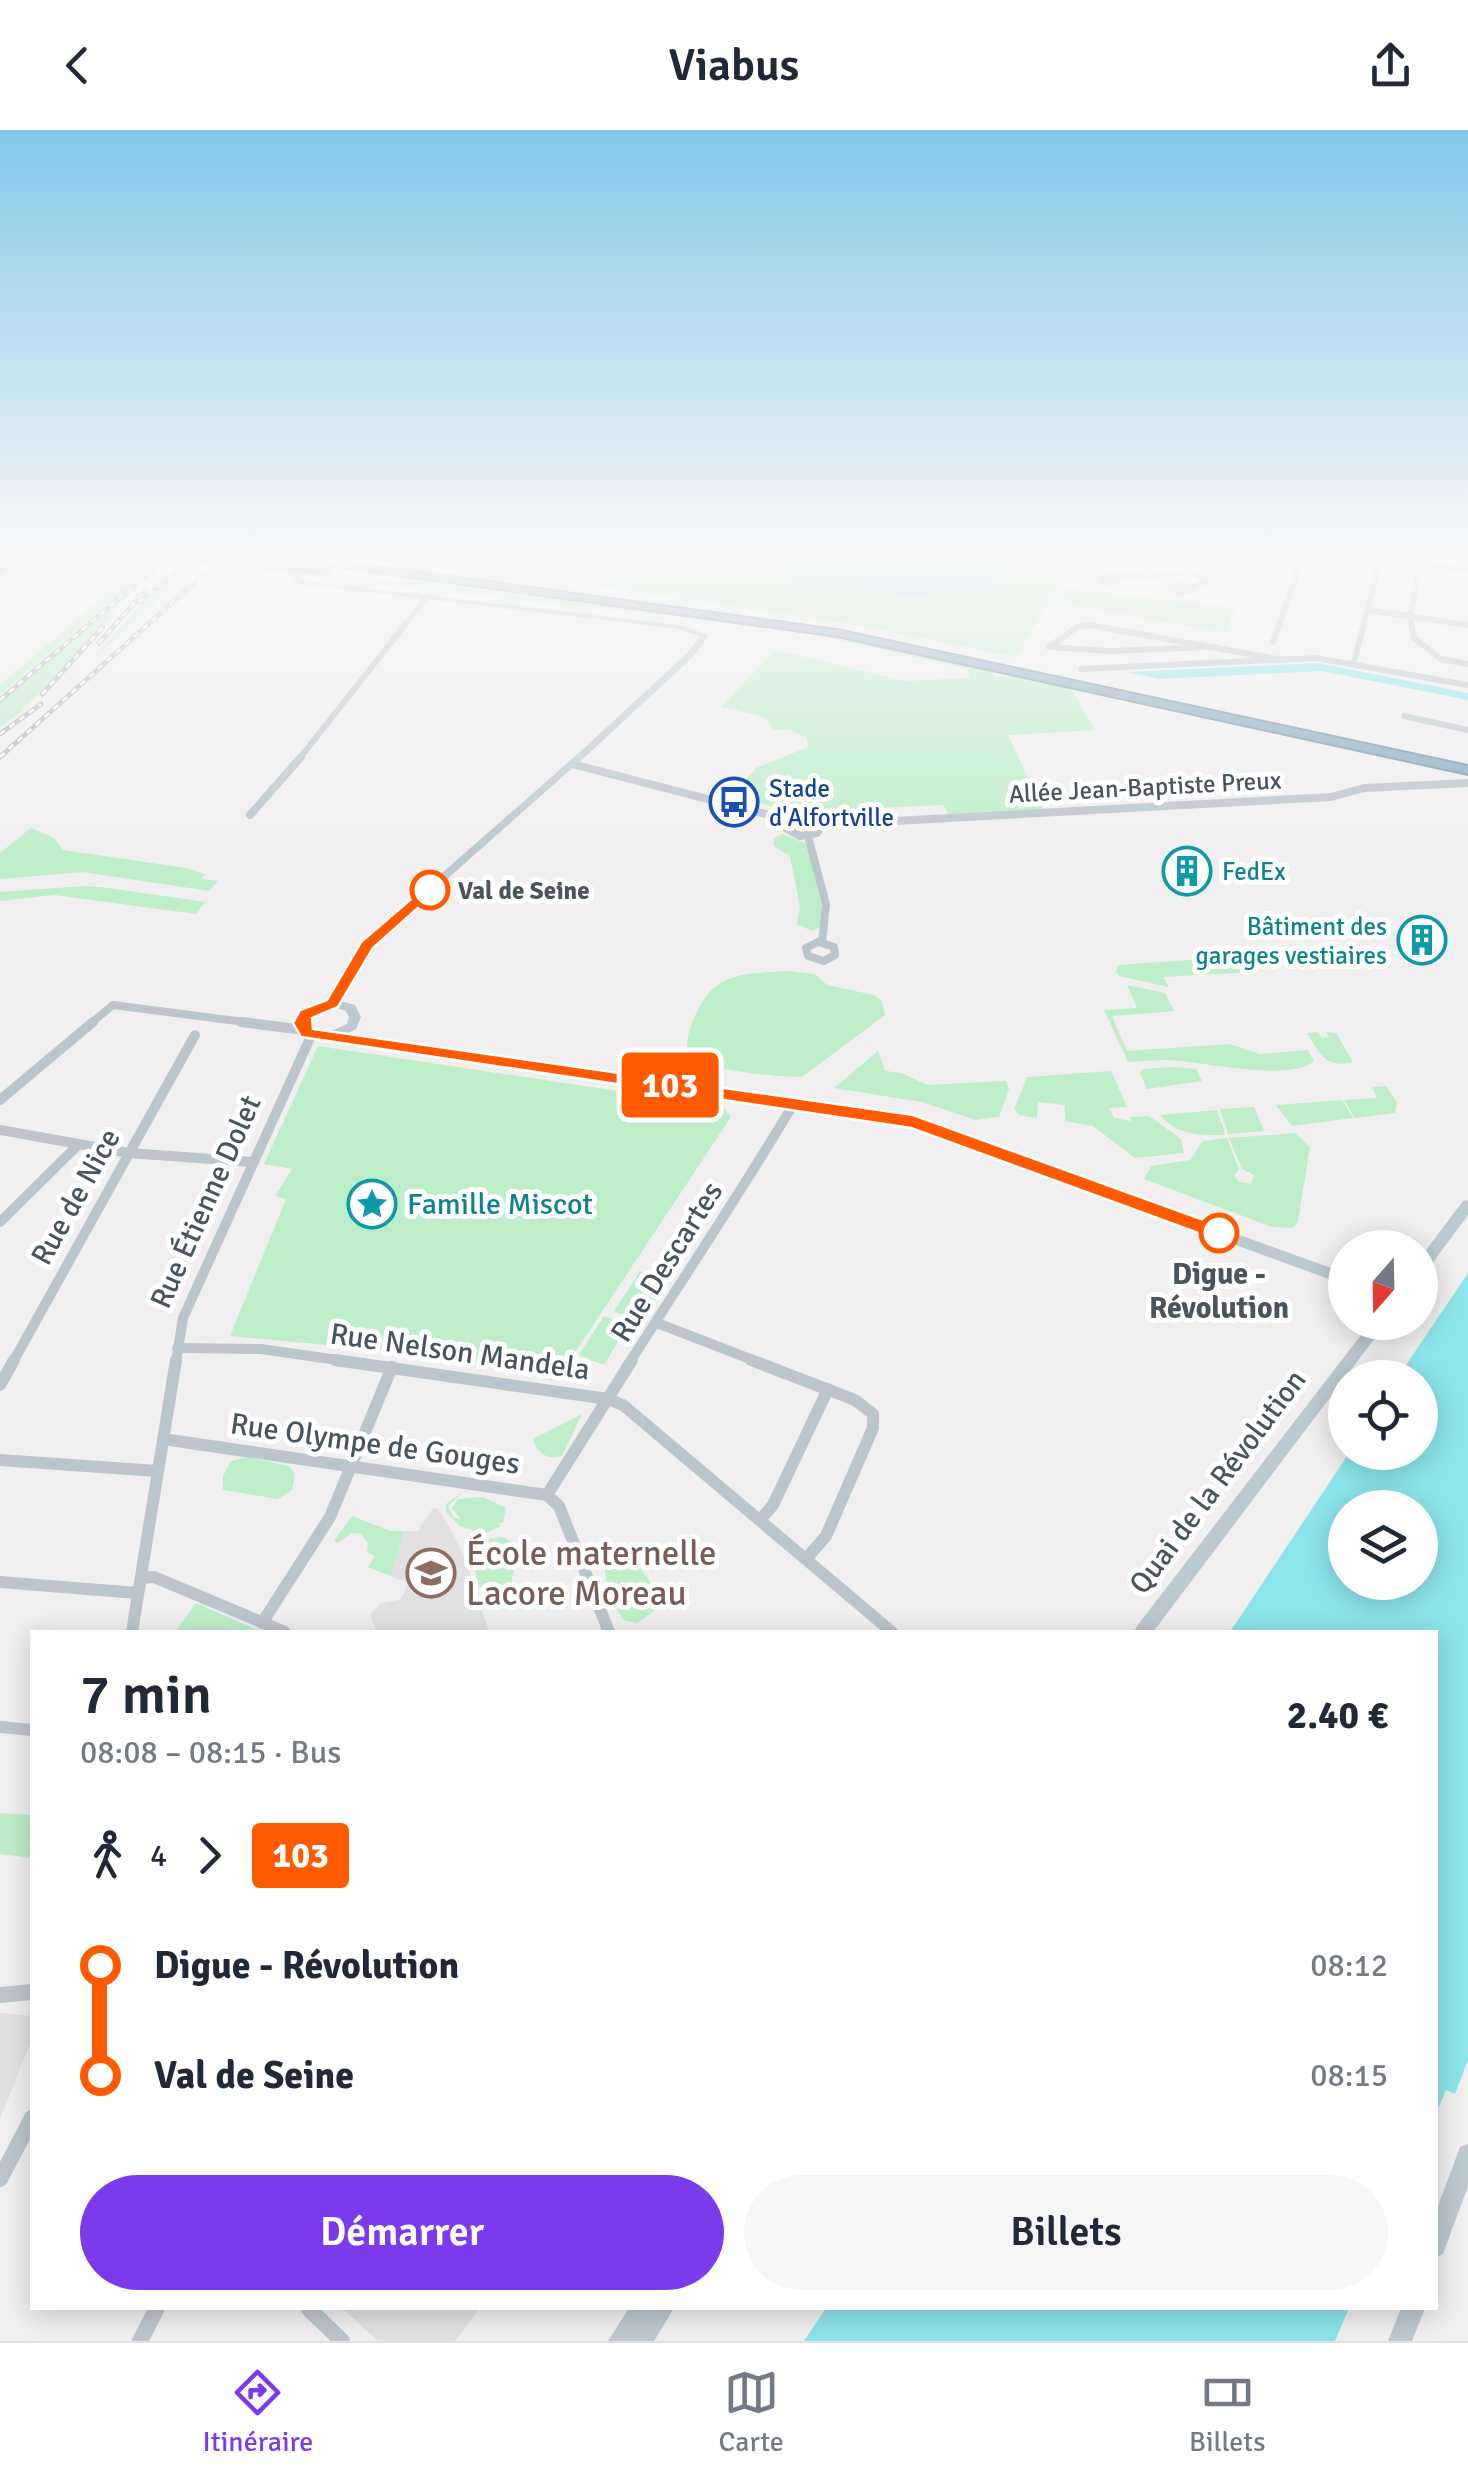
<!DOCTYPE html>
<html lang="fr">
<head>
<meta charset="utf-8">
<style>
	:root { --surface:#fff; --page:#f6f6f7; --text:#1f2937; --muted:#747a83; --line:#e0e1e3; --accent:#7c3aed }
	body { margin:0; font-family:Signika,sans-serif; background:var(--page); color:var(--text); height:100vh; display:flex; flex-direction:column; font-size:38px; white-space:nowrap }
	* { box-sizing:border-box; margin:0 }
	p { font-size:32px; color:var(--muted) }
	.icon { flex:none; width:55px; height:55px; fill:none; stroke:currentColor; stroke-width:2; stroke-linecap:round; stroke-linejoin:round }
	.map { position:relative; flex:1; overflow:hidden }
	.drawer { position:absolute; left:30px; top:1500px; width:1408px; height:680px; display:flex; flex-direction:column; background:var(--surface); border-radius:0px; box-shadow:0 5px 25px #0003 }
	.drawer>* { flex:none }
	.badge { padding:0 20px; border-radius:8px; font-size:35px; line-height:65px }
	.needle { width:65px; rotate:200deg }
	.controls { position:absolute; left:1328px; top:1100px; display:grid; gap:20px }
	.controls a { display:grid; place-items:center; width:110px; height:110px; border-radius:50%; background:var(--surface); box-shadow:0 5px 25px #0003; font-size:50px }
	.map>.badge { position:absolute; translate:-50% -50%; box-shadow:0 0 0 5px #fff }
	.legs { display:flex; align-items:center; gap:15px; height:110px; padding:0 50px; font-size:32px }
	.legs p { margin-inline-start:auto }
	.overview { display:flex; align-items:center; justify-content:space-between; height:170px; padding:0 50px }
	h1 { font-size:55px; font-weight:600; line-height:75px }
	.button { display:flex; gap:20px; margin-top:auto; padding:20px 50px }
	.button a { flex:1; height:115px; border-radius:60px; background:var(--accent); color:#fff; font-size:40px; font-weight:600; line-height:115px; text-align:center }
	.button a+a { background:var(--page); color:var(--text) }
	ul { padding:0 50px; list-style:none }
	li { display:flex; align-items:center; gap:35px; height:110px; font-size:38px }
	li i { display:grid; place-items:center; width:15px; height:100%; margin:0 12px; background:currentColor }
	li i::after { content:''; width:25px; height:25px; margin:-12px; border:8px solid; border-radius:50%; background:var(--surface) }
	li p { margin-inline-start:auto }
	li:first-child i { background:linear-gradient(#0000 50%,currentColor 0) }
	li:last-child i { background:linear-gradient(currentColor 50%,#0000 0) }
	header { display:flex; justify-content:space-between; align-items:center; height:130px; padding:0 50px; background:var(--surface); font-size:45px; font-weight:600 }
	.tab-bar { display:flex; justify-content:space-around; align-items:center; height:140px; border-top:2px solid var(--line); background:var(--surface); font-size:28px; color:var(--muted) }
	.tab-bar a { display:grid; justify-items:center; gap:5px }
	.tab-bar .current { color:var(--accent) }
	.map>svg:first-child { display:block }
</style>
</head>
<body>
<header><svg class="icon" aria-label="back" viewBox="0 0 24 24"><path d="M15 5l-7 7 7 7"/></svg>Viabus<svg class="icon" aria-label="share" viewBox="0 0 24 24"><path d="M12 15V3M7 8l5-5 5 5M5 13v7h14v-7"/></svg></header>
<div class="map">
<svg width="1468" height="2211" viewBox="0 0 1468 2211">
	<rect width="100%" height="100%" fill="#f1efef"/>
	<g fill="#e2e0e1">
		<path d="M 433,1378 L 438,1379 L 453,1403 L 468,1436 L 489,1502 L 376,1502 L 370,1484 L 381,1473 L 400,1470 L 409,1453 L 391,1446 L 404,1401 L 418,1401 Z"/>
		<path d="M 0,1883 L 32,1886 L 32,1909 L 0,1989 Z"/>
		<path d="M 342,2178 L 480,2178 L 455,2211 L 378,2211 Z"/>
	</g>
	<g fill="#beeec9">
		<path d="M 352,420 L 1078,420 L 1056,461 L 1074,459 L 1235,478 L 1225,503 L 1078,476 L 1053,465 L 1016,527 L 846,493 Z"/>
		<path d="M 129,427 L 106,440 L 48,446 L 24,455 L 0,454 L 32,429 Z"/>
		<path d="M 194,430 L 201,431 L 91,530 L 150,464 Z"/>
		<path d="M 145,431 L 158,431 L 0,565 L 0,555 Z"/>
		<path d="M 303,438 C 533,469 765,487 992,540 L 994,547 L 1062,544 L 1095,600 L 1008,605 L 1043,679 L 948,685 L 944,675 L 795,682 L 731,666 L 756,638 L 808,617 L 806,608 L 791,600 L 774,600 L 764,587 L 721,577 L 775,520 L 905,551 L 969,548 L 968,539 L 812,504 L 743,493 L 313,449 L 303,445 Z"/>
		<path d="M 152,442 L 21,582 L 0,597 L 0,571 Z"/>
		<path d="M 31,698 L 54,708 L 63,720 L 186,738 L 205,744 L 202,749 L 218,751 L 209,761 L 83,742 L 0,749 L 0,723 Z"/>
		<path d="M 783,704 L 807,714 L 822,777 L 819,798 L 812,801 L 797,794 L 800,777 L 790,726 L 774,716 L 774,708 Z"/>
		<path d="M 85,756 L 101,757 L 205,772 L 196,784 L 54,765 L 0,771 L 0,762 Z"/>
		<path d="M 1204,829 L 1208,834 L 1246,832 L 1253,842 L 1163,847 L 1169,857 L 1119,846 L 1116,842 L 1118,835 Z"/>
		<path d="M 788,841 L 815,844 L 827,855 L 874,865 L 882,871 L 885,885 L 802,947 C 782,947 711,941 696,930 C 683,919 687,909 691,896 C 710,842 737,844 788,841 Z"/>
		<path d="M 1127,855 L 1165,863 L 1174,881 L 1112,886 L 1127,921 L 1229,914 L 1260,924 L 1308,920 L 1314,931 C 1291,953 1200,931 1168,930 C 1155,930 1141,931 1128,932 L 1104,880 L 1137,878 Z"/>
		<path d="M 1318,902 L 1322,908 L 1329,907 L 1326,902 L 1336,903 L 1353,932 C 1326,939 1320,924 1307,903 Z"/>
		<path d="M 318,916 L 723,977 L 731,987 L 556,1251 L 404,1222 L 230,1206 L 286,1069 L 275,1066 L 292,1039 L 264,1034 Z"/>
		<path d="M 878,921 L 885,941 L 902,943 L 927,955 L 1006,951 L 1009,959 L 999,987 L 975,990 L 922,972 L 834,958 Z"/>
		<path d="M 1173,937 L 1196,939 L 1202,951 L 1147,959 L 1140,943 L 1143,939 Z"/>
		<path d="M 1111,941 L 1127,977 L 1109,978 L 1114,988 L 1131,991 L 1131,987 L 1149,986 L 1181,1009 L 1184,1023 L 1135,1028 L 1093,996 L 1065,991 L 1065,975 L 1038,972 L 1037,988 L 1019,985 L 1014,979 L 1027,947 Z"/>
		<path d="M 1386,956 L 1397,972 L 1395,983 L 1355,988 L 1344,970 L 1377,968 L 1372,957 Z"/>
		<path d="M 1342,970 L 1353,988 L 1292,996 L 1276,975 Z"/>
		<path d="M 1254,977 L 1264,1001 L 1228,1004 L 1220,979 Z"/>
		<path d="M 1217,980 L 1221,992 L 1215,989 L 1222,993 L 1225,1005 C 1201,1006 1176,1005 1160,985 Z"/>
		<path d="M 1295,1003 L 1310,1017 L 1298,1091 L 1293,1098 L 1272,1097 L 1144,1049 L 1151,1036 L 1190,1030 L 1203,1011 L 1227,1008 L 1239,1039 L 1234,1046 L 1240,1052 L 1251,1054 L 1254,1045 L 1242,1039 L 1229,1008 Z"/>
		<path d="M 640,1141 L 667,1151 L 641,1192 L 614,1181 Z"/>
		<path d="M 604,1186 L 628,1195 L 604,1235 L 579,1225 Z"/>
		<path d="M 582,1284 L 562,1326 C 546,1330 538,1324 533,1309 Z"/>
		<path d="M 247,1327 L 289,1336 L 295,1344 L 292,1360 L 278,1369 L 223,1360 L 223,1346 L 231,1331 Z"/>
		<path d="M 463,1362 L 448,1376 L 453,1387 L 461,1390 L 452,1378 L 458,1369 L 483,1367 L 506,1378 L 503,1393 L 497,1393 L 501,1396 L 484,1404 L 460,1396 L 446,1382 L 446,1374 Z"/>
		<path d="M 352,1386 L 391,1401 L 404,1401 L 391,1446 L 368,1437 L 375,1426 L 367,1422 L 368,1413 L 361,1404 L 352,1403 L 338,1413 L 334,1411 Z"/>
		<path d="M 502,1407 L 519,1416 L 510,1459 L 490,1465 L 480,1458 L 469,1418 L 473,1411 Z"/>
		<path d="M 620,1425 L 640,1437 L 664,1474 L 637,1493 L 623,1490 L 609,1465 L 604,1435 Z"/>
		<path d="M 196,1473 L 260,1501 L 175,1502 Z"/>
		<path d="M 0,1683 L 32,1685 L 32,1728 L 0,1724 Z"/>
	</g>
	<g fill="#8ce5ea" fill-rule="evenodd">
		<path d="M 797,420 L 1012,420 L 987,459 L 981,462 L 906,466 L 785,449 L 782,446 Z"/>
		<path d="M 1319,533 L 1468,563 L 1468,570 L 1322,541 L 1159,549 L 1126,542 Z"/>
		<path d="M 1468,1143 L 1468,1930 L 1455,1964 L 1446,1960 L 1435,1986 L 1435,1502 L 1230,1502 L 1349,1323 L 1420,1322 L 1420,1248 L 1398,1247 ZM 1345,1378 L 1420,1378 L 1420,1452 L 1345,1452 Z"/>
		<path d="M 826,2178 L 1349,2178 L 1335,2211 L 804,2211 Z"/>
	</g>
	<g fill="none" stroke-linecap="round" stroke-linejoin="round">
		<g stroke="#7395a9" stroke-width="4">
			<g id="highway">
				<path d="M 0,420 L 7,420 L 0,425 Z"/>
				<path d="M 22,420 L 33,420 L 0,443 L 0,436 Z"/>
				<path d="M 326,420 L 350,420 L 416,432 L 411,435 Z"/>
				<path d="M 336,431 L 837,500 L 1468,636 L 1468,644 L 837,506 L 333,436 L 333,432 Z"/>
			</g>
		</g>
		<g stroke="#bbc6cc" stroke-width="6">
			<path d="M 1125,420 L 1154,445"/>
			<path d="M 1381,428 L 1468,440"/>
			<path d="M 1194,430 L 1203,430 L 1210,436 L 1191,433 Z"/>
			<path d="M 1421,434 L 1410,487 L 1414,508 L 1441,529 L 1468,534"/>
			<path d="M 1110,445 L 1119,450 L 1110,453 L 1100,449 Z"/>
			<path d="M 1119,448 L 1191,442 L 1207,453 L 1188,457"/>
			<path d="M 1176,454 L 1191,460 L 1182,463 L 1170,459 Z"/>
			<path d="M 1368,480 L 1468,495"/>
			<path d="M 1089,495 L 1211,517 L 1110,521 L 1049,517 L 1077,497 Z"/>
			<path d="M 1273,512 L 1305,420"/>
			<path d="M 1211,517 L 1282,530"/>
			<path d="M 1211,517 L 1215,517"/>
			<path d="M 1354,532 L 1383,420"/>
			<path d="M 1081,539 L 1316,528 L 1468,555"/>
			<path d="M 1404,586 L 1468,600"/>
			<path d="M 299,629 L 427,467"/>
		</g>
		<g stroke="#bbc6cc" stroke-width="8">
			<path d="M 572,634 L 789,690"/>
			<path d="M 250,685 L 301,627"/>
			<path d="M 789,690 L 787,699 L 800,706 L 817,703 L 822,695"/>
			<path d="M 789,690 L 811,686 L 822,695"/>
			<path d="M 822,695 L 1331,667 L 1364,658 L 1468,653"/>
			<path d="M 808,706 L 826,774 L 822,812"/>
			<path d="M 818,812 L 834,817 L 835,825 L 824,831 L 808,826 L 806,818 Z"/>
			<path d="M 90,894 L 113,875 L 260,894"/>
		</g>
		<g stroke="#bbc6cc" stroke-width="10">
			<path d="M 241,892 L 304,900"/>
			<path d="M 0,970 L 93,892"/>
			<path d="M 0,1000 L 129,1023 L 253,1032"/>
			<path d="M 0,1092 L 78,1015"/>
			<path d="M 657,1193 L 758,1232"/>
			<path d="M 177,1218 L 261,1219 L 352,1232"/>
			<path d="M 13,1232 L 195,905"/>
			<path d="M 176,1232 L 183,1188 L 311,906"/>
			<path d="M 630,1232 C 685,1145 742,1061 794,973"/>
		</g>
		<g stroke="#bbc6cc" stroke-width="12">
			<path d="M 335,1230 L 608,1269 L 623,1275 L 892,1502"/>
			<path d="M 751,1230 L 855,1270 L 873,1284 L 873,1298 L 826,1406 L 806,1429"/>
			<path d="M 0,1255 L 14,1230"/>
			<path d="M 163,1309 L 547,1365 L 559,1376 L 609,1502"/>
			<path d="M 0,1330 L 157,1341"/>
			<path d="M 547,1365 L 632,1230"/>
			<path d="M 760,1390 L 773,1375 L 828,1259"/>
			<path d="M 141,1448 L 154,1447 L 285,1502"/>
			<path d="M 0,1452 L 137,1463"/>
			<path d="M 262,1493 L 330,1387 L 392,1237"/>
			<path d="M 132,1502 L 176,1230"/>
			<path d="M 0,1597 L 32,1600"/>
		</g>
		<g stroke="#bbc6cc" stroke-width="16">
			<path d="M 0,1865 L 32,1862"/>
			<path d="M 0,2049 L 32,1988"/>
			<path d="M 308,2178 L 342,2211"/>
			<path d="M 140,2211 L 157,2178"/>
		</g>
		<g fill="#bbc9d0" fill-rule="evenodd">
			<path d="M 290,440 L 296,440 L 299,448 L 307,451 L 680,495 L 709,505 L 693,527 L 587,625 L 375,813 L 340,871 L 355,875 L 361,887 L 356,899 L 348,903 L 913,987 L 1345,1143 L 1345,1155 L 912,996 L 335,908 L 328,911 L 303,906 L 296,893 L 302,881 L 329,870 L 367,809 L 581,621 L 687,523 L 700,506 L 679,499 L 316,456 L 312,458 L 293,451 ZM 334,877 L 346,881 L 349,887 L 347,894 L 327,903 L 311,900 L 308,893 L 311,886 Z"/>
			<path d="M 1468,1070 L 1468,1085 L 1425,1143 L 1420,1145 L 1420,1128 L 1463,1071 Z"/>
			<path d="M 1371,1192 L 1387,1192 L 1153,1502 L 1134,1502 L 1137,1496 Z"/>
			<path d="M 1468,2014 L 1468,2056 L 1443,2124 L 1435,2128 L 1435,2084 L 1460,2017 Z"/>
			<path d="M 629,2178 L 674,2178 L 654,2211 L 608,2211 Z"/>
			<path d="M 1401,2178 L 1425,2178 L 1412,2211 L 1388,2211 Z"/>
		</g>
		<use href="#highway" fill="#88aabd" fill-rule="evenodd"/>
		<g stroke="#b1b5b9" stroke-width="5">
			<g id="rail">
				<path d="M 139,472 L 205,420"/>
				<path d="M 99,513 L 145,461"/>
				<path d="M 42,564 L 103,497"/>
				<path d="M 0,570 L 176,420"/>
				<path d="M 0,604 L 41,574"/>
				<path d="M 0,627 L 231,420"/>
			</g>
		</g>
		<use href="#rail" stroke="#fff" stroke-width="2.5" stroke-dasharray="6" stroke-linecap="butt"/>
		<g stroke="#7395a9" stroke-width="12" stroke-linecap="butt">
			<g id="highway-bridge">
				<path d="M 272,420 L 342,429"/>
				<path d="M 0,428 L 183,426 L 328,439"/>
			</g>
		</g>
		<use href="#highway-bridge" stroke="#88aabd" stroke-width="10"/>
	</g>
	<linearGradient id="sky" x2="0" y2="1"><stop stop-color="#83c8e9"/><stop offset="0.58" stop-color="#f9f8f8"/><stop offset="1" stop-color="#f9f8f8" stop-opacity="0"/></linearGradient>
	<rect width="1468" height="730" fill="url(#sky)"/>
	<path fill="#ff5a00" stroke="#fff" stroke-width="2.5" d="M 425,757 L 438,760 L 373,818 L 338,877 L 312,888 L 313,899 L 913,985 L 1226,1098 L 1229,1103 L 1219,1110 L 1212,1108 L 911,998 L 301,907 L 293,893 L 300,880 L 327,870 L 361,812 Z"/>
	<defs>
		<g id="bus-ring" transform="scale(2.5)"><circle r="9.5" fill="#fff" stroke="#1a4fb4" stroke-width="1.5"/><path d="M-5-6H5V4H4V6H2V4H-2V6H-4V4H-5ZM-3.5-4V0h7V-4ZM-3.5 1.2v1.5H-2V1.2ZM2 1.2v1.5H3.5V1.2Z" fill="#1a4fb4"/></g>
		<g id="building-ring" transform="scale(2.5)"><circle r="9.5" fill="#fff" stroke="#0f9aa8" stroke-width="1.5"/><path d="M-4-6H4V6H1V3H-1V6H-4ZM-2.5-4.3h1.7v1.8h-1.7ZM.8-4.3h1.7v1.8H.8ZM-2.5-1h1.7V.8h-1.7ZM.8-1h1.7V.8H.8Z" fill="#0f9aa8"/></g>
		<g id="sight-ring" transform="scale(2.5)"><circle r="9.5" fill="#fff" stroke="#0f9aa8" stroke-width="1.5"/><path d="M0-6L1.8-2.2L6-1.7L2.9 1.2L3.7 5.4L0 3.3L-3.7 5.4L-2.9 1.2L-6-1.7L-1.8-2.2Z" fill="#0f9aa8"/></g>
		<g id="school-ring" transform="scale(2.5)"><circle r="9.5" fill="#fff" stroke="#8d6e63" stroke-width="1.5"/><path d="M0-5L7-2L0 1L-7-2ZM-4 1L0 2.5L4 1V4Q0 6-4 4Z" fill="#8d6e63"/></g>
	</defs>
	<g fill-rule="evenodd">
		<use href="#bus-ring" x="734" y="672"/>
		<use href="#building-ring" x="1187" y="741"/>
		<use href="#building-ring" x="1422" y="810"/>
		<use href="#sight-ring" x="372" y="1074"/>
		<use href="#school-ring" x="431" y="1443"/>
	</g>
	<g fill="#fff" stroke="#ff5a00" stroke-width="5">
		<circle cx="430" cy="760" r="18"/>
		<circle cx="1219" cy="1103" r="18"/>
	</g>
	<g text-anchor="middle" dominant-baseline="central" stroke-width="10" stroke-linejoin="round" paint-order="stroke">
		<g font-size="25" fill="#47555c" stroke="#fff">
			<text transform="translate(1145 657) rotate(-3)">Allée Jean-Baptiste Preux</text>
		</g>
		<g font-size="25" fill="#164399" stroke="#fff" text-anchor="start">
			<text x="769" y="658">Stade<tspan x="769" dy="29">d'Alfortville</tspan></text>
		</g>
		<g font-size="25" fill="#0d838f" stroke="#fff" text-anchor="start">
			<text x="1222" y="741">FedEx</text>
			<text x="1387" y="796" text-anchor="end">Bâtiment des<tspan x="1387" dy="29">garages vestiaires</tspan></text>
		</g>
		<g font-size="25" font-weight="bold" fill="#47555c" stroke="#fff" text-anchor="start">
			<text x="458" y="760">Val de Seine</text>
		</g>
		<g font-size="30" fill="#47555c" stroke="#fff">
			<text transform="translate(76 1067) rotate(-61)">Rue de Nice</text>
			<text transform="translate(206 1072) rotate(-66)">Rue Étienne Dolet</text>
			<text transform="translate(667 1132) rotate(-58)">Rue Descartes</text>
			<text transform="translate(460 1222) rotate(8)">Rue Nelson Mandela</text>
			<text transform="translate(375 1314) rotate(8)">Rue Olympe de Gouges</text>
			<text transform="translate(1218 1352) rotate(-53)">Quai de la Révolution</text>
		</g>
		<g font-size="30" fill="#0d838f" stroke="#fff" text-anchor="start">
			<text x="407" y="1074">Famille Miscot</text>
		</g>
		<g font-size="30" font-weight="bold" fill="#47555c" stroke="#fff">
			<text x="1219" y="1144">Digue -<tspan x="1219" dy="34">Révolution</tspan></text>
		</g>
		<g font-size="35" fill="#785e54" stroke="#fff" text-anchor="start">
			<text x="466" y="1423">École maternelle<tspan x="466" dy="40">Lacore Moreau</tspan></text>
		</g>
	</g>
</svg>
<div class="controls">
<a><svg class="needle" viewBox="-14 -14 28 28"><path d="M0-13l5 13h-10z" fill="#e53935"/><path d="M0 13l5-13h-10z" fill="#747a83"/></svg></a>
<a><svg class="icon" aria-label="locate" viewBox="0 0 24 24"><circle cx="12" cy="12" r="6"/><path d="M12 2v4M12 18v4M2 12h4M18 12h4"/></svg></a>
<a><svg class="icon" aria-label="layers" viewBox="0 0 24 24"><path d="M12 4l9 5-9 5-9-5zM3 14l9 5 9-5"/></svg></a>
</div>
<b class="badge" style="left:670px;top:955px;background:#ff5a00;color:#fff">103</b>
<section class="drawer">
<div class="overview"><div><h1>7 min</h1><p>08:08 – 08:15 · Bus</p></div><b>2.40 €</b></div>
<div class="legs"><svg class="icon" aria-label="walk" viewBox="0 0 24 24"><circle cx="13" cy="4" r="2"/><path d="M13 8l-2 6 4 7M11 14l-3 7M7 12l3-4h3l4 4"/></svg>4<svg class="icon" aria-label="forward" viewBox="0 0 24 24"><path d="M9 5l7 7-7 7"/></svg><b class="badge" style="background:#ff5a00;color:#fff">103</b></div>
<ul>
<li><i style="color:#ff5a00"></i><b>Digue - Révolution</b><p>08:12</p></li>
<li><i style="color:#ff5a00"></i><b>Val de Seine</b><p>08:15</p></li>
</ul>
<div class="button"><a>Démarrer</a><a>Billets</a></div>
</section>
</div>
<nav class="tab-bar">
<a class="current"><svg class="icon" aria-label="directions" viewBox="0 0 24 24"><path d="M12 3l9 9-9 9-9-9zM9 14v-3h6M13 9l2 2-2 2"/></svg>Itinéraire</a>
<a><svg class="icon" aria-label="map" viewBox="0 0 24 24"><path d="M3 6l6-2 6 2 6-2v14l-6 2-6-2-6 2zM9 4v14M15 6v14"/></svg>Carte</a>
<a><svg class="icon" aria-label="tickets" viewBox="0 0 24 24"><path d="M3 7h18v10H3zM15 7v10"/></svg>Billets</a>
</nav>
</body>
</html>
